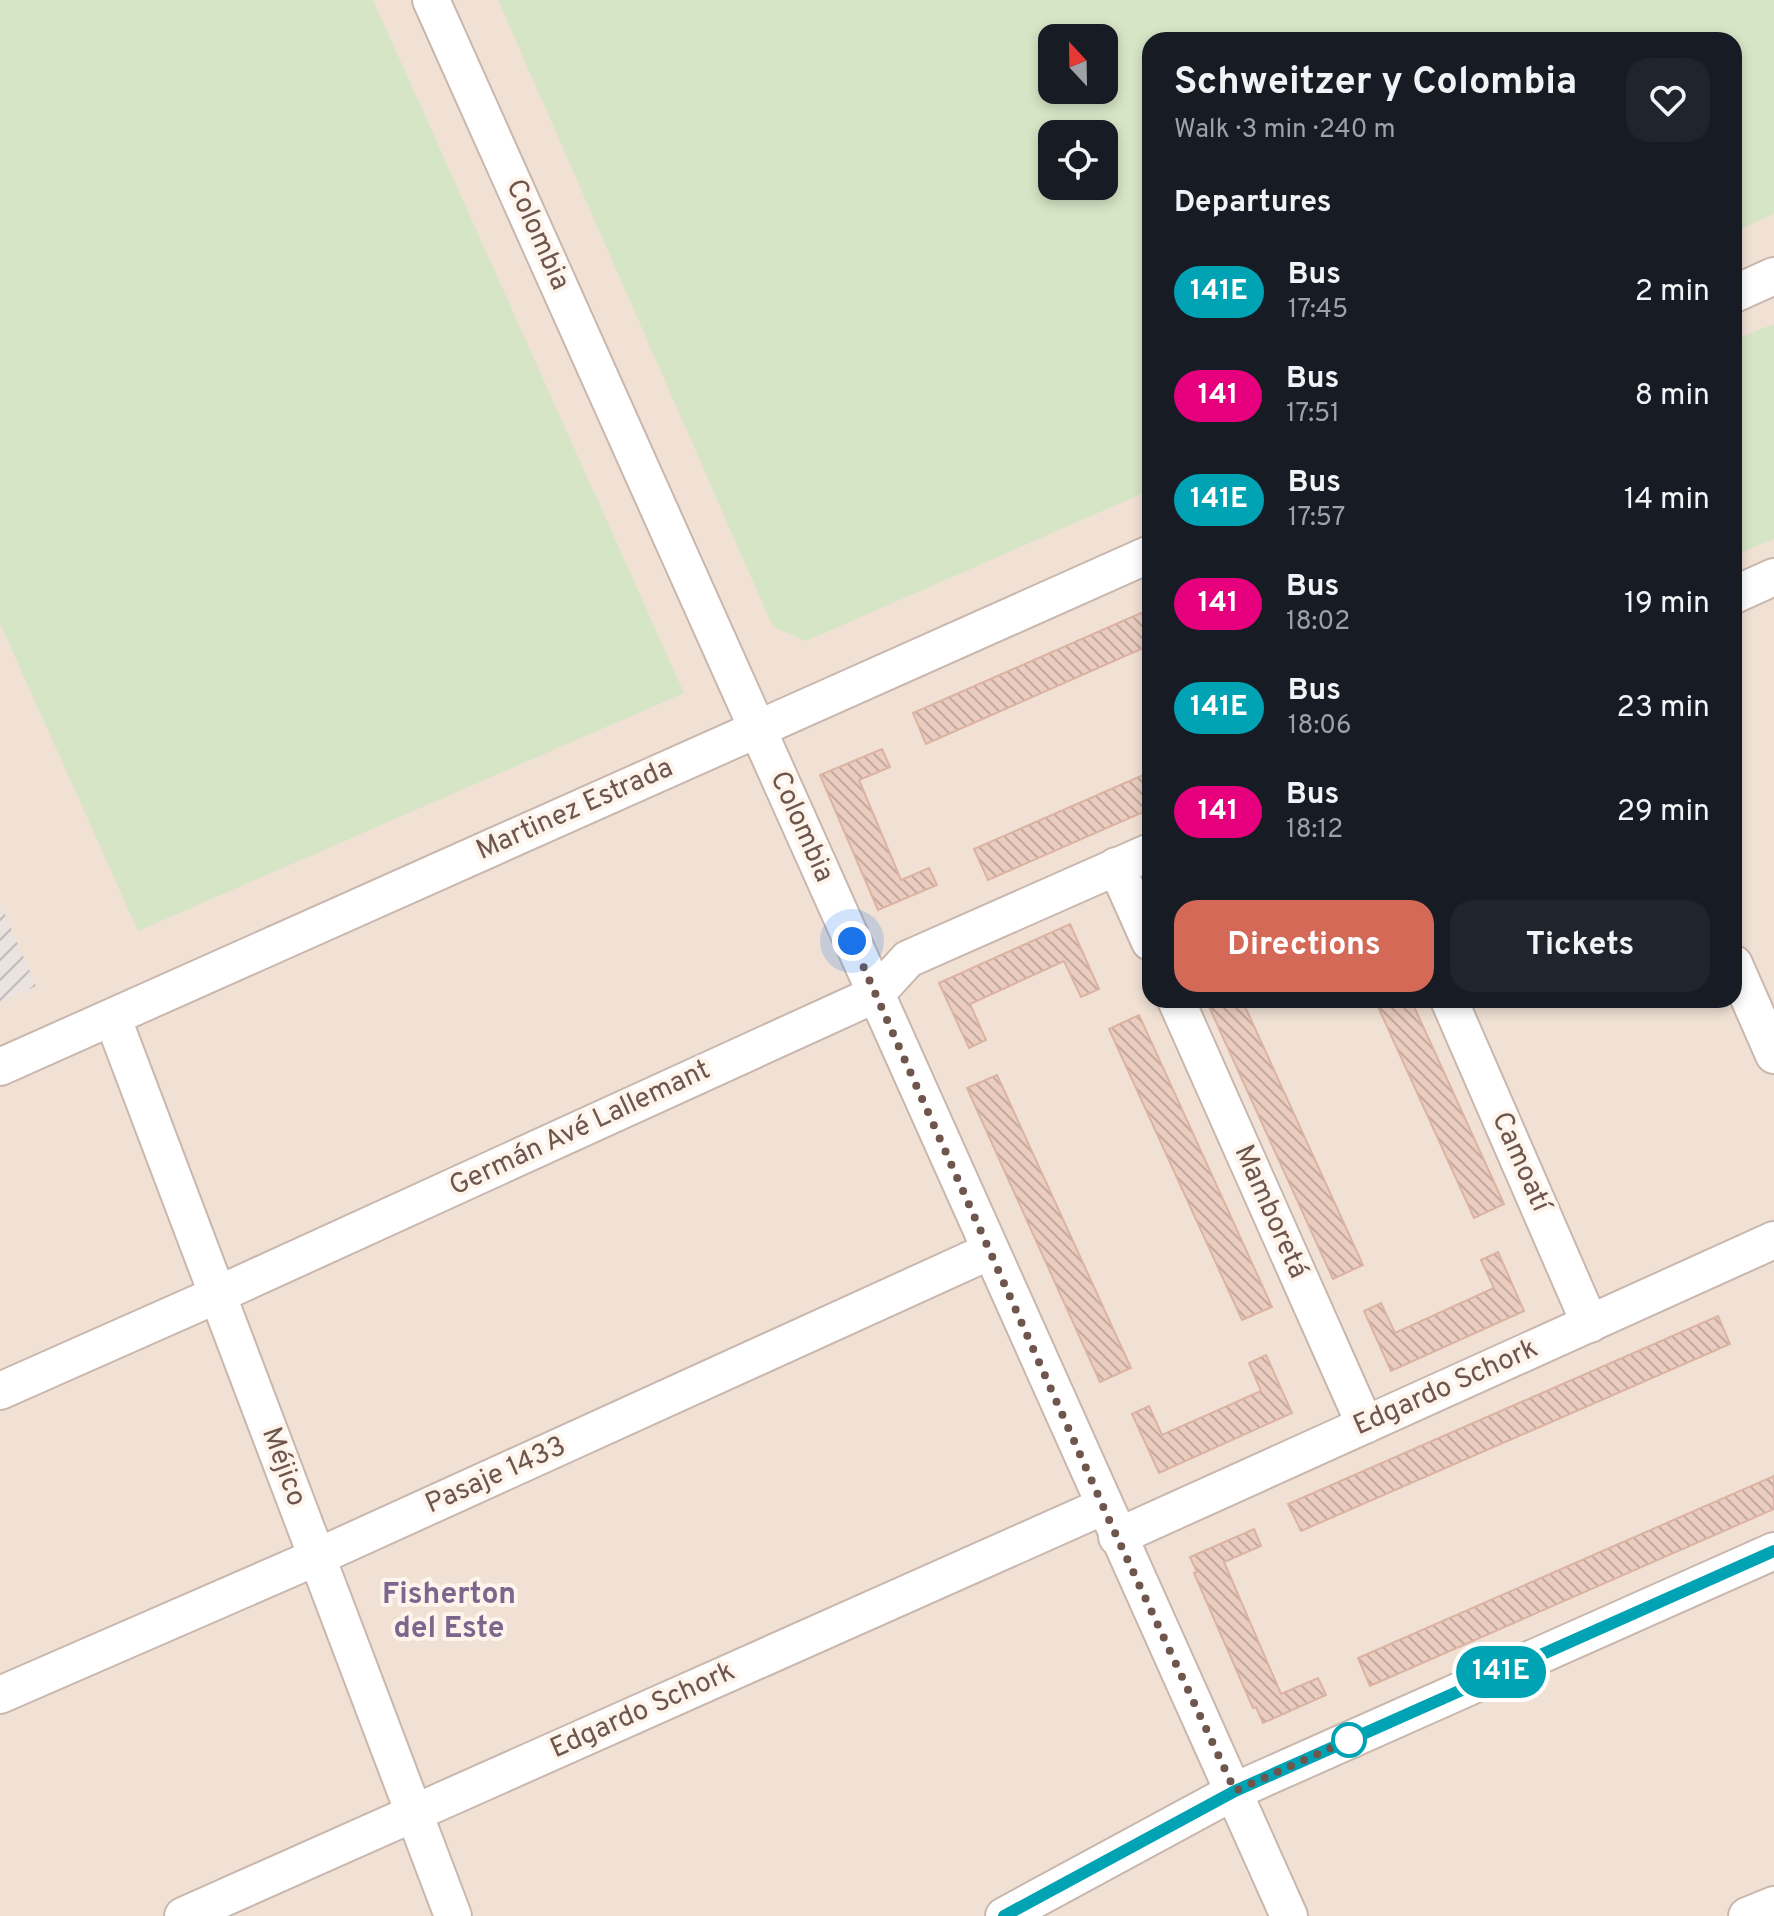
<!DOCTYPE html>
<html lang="en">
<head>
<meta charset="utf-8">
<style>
	:root { --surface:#171b24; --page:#20242c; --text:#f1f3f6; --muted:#9ea1a6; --accent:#d56958 }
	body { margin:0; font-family:Overpass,sans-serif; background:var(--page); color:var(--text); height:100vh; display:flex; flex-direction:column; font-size:30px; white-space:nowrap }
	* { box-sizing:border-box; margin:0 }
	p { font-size:26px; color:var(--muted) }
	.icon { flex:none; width:44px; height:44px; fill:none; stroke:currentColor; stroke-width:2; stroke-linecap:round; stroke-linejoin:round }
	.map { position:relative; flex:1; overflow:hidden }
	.sheet { position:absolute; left:1142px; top:32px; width:600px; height:976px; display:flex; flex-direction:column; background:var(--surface); border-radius:24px; box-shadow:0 4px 12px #0003 }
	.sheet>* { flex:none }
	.badge { padding:0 16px; border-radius:26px; font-size:28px; line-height:52px }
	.needle { width:52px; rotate:338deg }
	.controls { position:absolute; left:1038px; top:24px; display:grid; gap:16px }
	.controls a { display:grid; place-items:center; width:80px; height:80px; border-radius:16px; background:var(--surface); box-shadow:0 4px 12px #0003; font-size:40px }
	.you { position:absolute; width:40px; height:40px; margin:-20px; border:6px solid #fff; border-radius:50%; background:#1a73e8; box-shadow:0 0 0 12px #1a73e833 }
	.map>.badge { position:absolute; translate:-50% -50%; box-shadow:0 0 0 4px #fff }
	h2 { padding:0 32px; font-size:30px; line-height:72px }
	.round { display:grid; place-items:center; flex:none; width:84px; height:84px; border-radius:24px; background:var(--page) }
	.overview { display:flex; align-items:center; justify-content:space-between; height:136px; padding:0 32px }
	h1 { font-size:38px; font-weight:700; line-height:60px }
	.action { display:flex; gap:16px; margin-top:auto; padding:16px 32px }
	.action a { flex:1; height:92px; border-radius:24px; background:var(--accent); color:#fff; font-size:32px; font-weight:700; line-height:92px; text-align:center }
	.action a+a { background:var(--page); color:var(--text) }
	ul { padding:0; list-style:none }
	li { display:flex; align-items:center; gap:24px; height:104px; padding:0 32px }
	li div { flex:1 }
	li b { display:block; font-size:30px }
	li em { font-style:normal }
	li .badge { min-width:88px; font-weight:700; text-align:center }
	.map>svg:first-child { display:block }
</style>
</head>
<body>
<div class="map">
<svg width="1774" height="1916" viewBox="0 0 1774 1916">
	<defs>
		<pattern id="industrial-furrows" width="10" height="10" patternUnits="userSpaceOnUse" patternTransform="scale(2)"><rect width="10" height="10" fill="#eae3df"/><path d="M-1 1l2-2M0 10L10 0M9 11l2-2" fill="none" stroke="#c2bbb7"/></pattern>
		<pattern id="building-back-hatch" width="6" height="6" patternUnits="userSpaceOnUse" patternTransform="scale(2)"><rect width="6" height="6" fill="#ebcdc0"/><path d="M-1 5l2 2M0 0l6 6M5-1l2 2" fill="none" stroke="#c3a99e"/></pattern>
	</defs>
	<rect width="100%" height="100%" fill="#f9f0e5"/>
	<path fill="#f0e1d4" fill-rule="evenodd" d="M 0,0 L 1774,0 L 1774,1916 L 0,1916 ZM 1052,38 L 1104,38 L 1104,90 L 1052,90 ZM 1150,40 L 1734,40 L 1734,1000 L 1150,1000 ZM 1052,134 L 1104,134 L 1104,186 L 1052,186 Z"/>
	<path fill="url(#industrial-furrows)" d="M 0,903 L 36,986 L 0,1003 Z"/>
	<g fill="#d5e5c5" fill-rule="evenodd">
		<path d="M 0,0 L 373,0 L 684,693 L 138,931 L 0,623 Z"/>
		<path d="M 498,0 L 1774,0 L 1774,214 L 1734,232 L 1734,40 L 1150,40 L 1150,490 L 806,641 L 773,627 ZM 1052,38 L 1104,38 L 1104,90 L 1052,90 ZM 1052,134 L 1104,134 L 1104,186 L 1052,186 Z"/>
		<path d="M 1774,324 L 1774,539 L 1734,555 L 1734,340 Z"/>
	</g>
	<g fill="url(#building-back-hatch)" stroke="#dcb3a2" stroke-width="2">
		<path d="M 1150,609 L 1150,645 L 926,744 L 913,713 Z"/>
		<path d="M 882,749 L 890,767 L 859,780 L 901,880 L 929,868 L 937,885 L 878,910 L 820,775 Z"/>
		<path d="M 1150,772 L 1150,809 L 988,880 L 974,849 Z"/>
		<path d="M 1070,924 L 1099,989 L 1081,997 L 1064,961 L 970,1004 L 986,1040 L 969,1048 L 939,983 Z"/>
		<path d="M 1206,1000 L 1242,1000 L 1363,1265 L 1333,1279 Z"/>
		<path d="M 1375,1000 L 1411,1000 L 1504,1204 L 1474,1218 Z"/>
		<path d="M 1139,1015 L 1272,1307 L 1242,1320 L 1109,1029 Z"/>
		<path d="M 997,1075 L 1131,1368 L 1100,1382 L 967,1088 Z"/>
		<path d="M 1498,1252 L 1524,1311 L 1391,1371 L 1364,1311 L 1381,1303 L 1395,1333 L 1494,1288 L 1481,1260 Z"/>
		<path d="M 1718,1316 L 1730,1344 L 1301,1531 L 1288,1504 Z"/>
		<path d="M 1266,1355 L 1292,1413 L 1159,1473 L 1132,1414 L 1149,1406 L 1162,1435 L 1261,1391 L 1249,1363 Z"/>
		<path d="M 1774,1476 L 1774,1509 L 1370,1686 L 1358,1658 Z"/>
		<path d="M 1254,1529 L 1261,1546 L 1224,1562 L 1281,1694 L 1318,1678 L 1326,1695 L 1263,1723 L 1256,1707 L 1253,1708 L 1194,1573 L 1197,1572 L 1190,1557 Z"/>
	</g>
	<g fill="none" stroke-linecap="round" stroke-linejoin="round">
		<g stroke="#c9b7ad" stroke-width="40">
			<g id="minor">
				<path d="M 431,0 L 1289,1916"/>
				<path d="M 1734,294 L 1774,276"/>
				<path d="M 1734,595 L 1774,577"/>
				<path d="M 1116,866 L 1150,942"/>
				<path d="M 1734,964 L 1774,1055"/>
				<path d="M 1176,1000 L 1365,1425"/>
				<path d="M 1449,1000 L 1590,1324"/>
				<path d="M 113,1019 L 453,1916"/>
				<path d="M 0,1067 L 1150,554"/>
				<path d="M 0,1391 L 219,1294 L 876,994 L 908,959 L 1150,852"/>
				<path d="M 1117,1537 L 1774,1240"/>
				<path d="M 0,1695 L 317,1557 L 990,1251"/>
				<path d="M 183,1916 L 1104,1506"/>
				<path d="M 1004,1916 L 1235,1791 L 1774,1551"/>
				<path d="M 1747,1916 L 1774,1905"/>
			</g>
		</g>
		<use href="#minor" stroke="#fff" stroke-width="36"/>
	</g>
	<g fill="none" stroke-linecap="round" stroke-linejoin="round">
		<g stroke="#fff" stroke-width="18">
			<path id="line" d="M 1004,1916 L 1235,1791 L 1774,1551"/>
		</g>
		<use href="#line" stroke="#00a3b4" stroke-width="12"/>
		<path stroke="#6f564d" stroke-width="8" stroke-dasharray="0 14.4" d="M 852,941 L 1110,1522 L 1235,1791 L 1349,1740"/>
	</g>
	<circle fill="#fff" stroke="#00a3b4" stroke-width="4" cx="1349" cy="1740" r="16"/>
	<g text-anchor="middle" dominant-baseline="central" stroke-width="8" stroke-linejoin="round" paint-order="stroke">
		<g font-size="28" fill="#6f564d" stroke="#fdf4eb">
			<text transform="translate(537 235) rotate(66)">Colombia</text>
			<text transform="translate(575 810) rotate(-24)">Martinez Estrada</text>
			<text transform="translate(801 827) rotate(66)">Colombia</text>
			<text transform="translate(580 1129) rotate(-25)">Germán Avé Lallemant</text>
			<text transform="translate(1520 1162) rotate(66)">Camoatí</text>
			<text transform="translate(1270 1212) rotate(66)">Mamboretá</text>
			<text transform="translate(1446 1388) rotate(-24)">Edgardo Schork</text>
			<text transform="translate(283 1467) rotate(70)">Méjico</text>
			<text transform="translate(496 1476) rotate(-24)">Pasaje 1433</text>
			<text transform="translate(643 1711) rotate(-24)">Edgardo Schork</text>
		</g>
		<g font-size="30" font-weight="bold" fill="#7b668c" stroke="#fdf4eb">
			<text x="449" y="1595">Fisherton<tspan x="449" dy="34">del Este</tspan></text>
		</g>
	</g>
</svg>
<div class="controls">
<a><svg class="needle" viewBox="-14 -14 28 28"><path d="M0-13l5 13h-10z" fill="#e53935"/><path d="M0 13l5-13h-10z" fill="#9ea1a6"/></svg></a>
<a><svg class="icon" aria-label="locate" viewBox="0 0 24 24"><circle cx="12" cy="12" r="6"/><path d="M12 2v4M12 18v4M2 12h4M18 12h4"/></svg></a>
</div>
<div class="you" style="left:852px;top:941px"></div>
<b class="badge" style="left:1501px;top:1672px;background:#00a3b4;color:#fff">141E</b>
<section class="sheet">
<div class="overview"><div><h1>Schweitzer y Colombia</h1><p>Walk · 3 min · 240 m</p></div><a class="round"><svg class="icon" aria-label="heart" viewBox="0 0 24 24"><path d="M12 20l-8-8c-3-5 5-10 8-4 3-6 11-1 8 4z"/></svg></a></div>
<h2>Departures</h2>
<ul>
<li><span class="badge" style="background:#00a3b4;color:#fff">141E</span><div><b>Bus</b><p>17:45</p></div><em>2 min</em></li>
<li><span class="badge" style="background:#e6007e;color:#fff">141</span><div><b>Bus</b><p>17:51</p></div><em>8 min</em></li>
<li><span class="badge" style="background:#00a3b4;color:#fff">141E</span><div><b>Bus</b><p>17:57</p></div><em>14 min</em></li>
<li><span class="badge" style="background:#e6007e;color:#fff">141</span><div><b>Bus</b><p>18:02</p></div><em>19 min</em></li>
<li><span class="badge" style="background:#00a3b4;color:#fff">141E</span><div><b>Bus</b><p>18:06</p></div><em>23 min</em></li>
<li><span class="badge" style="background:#e6007e;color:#fff">141</span><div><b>Bus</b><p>18:12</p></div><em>29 min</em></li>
</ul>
<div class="action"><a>Directions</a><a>Tickets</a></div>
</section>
</div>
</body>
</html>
